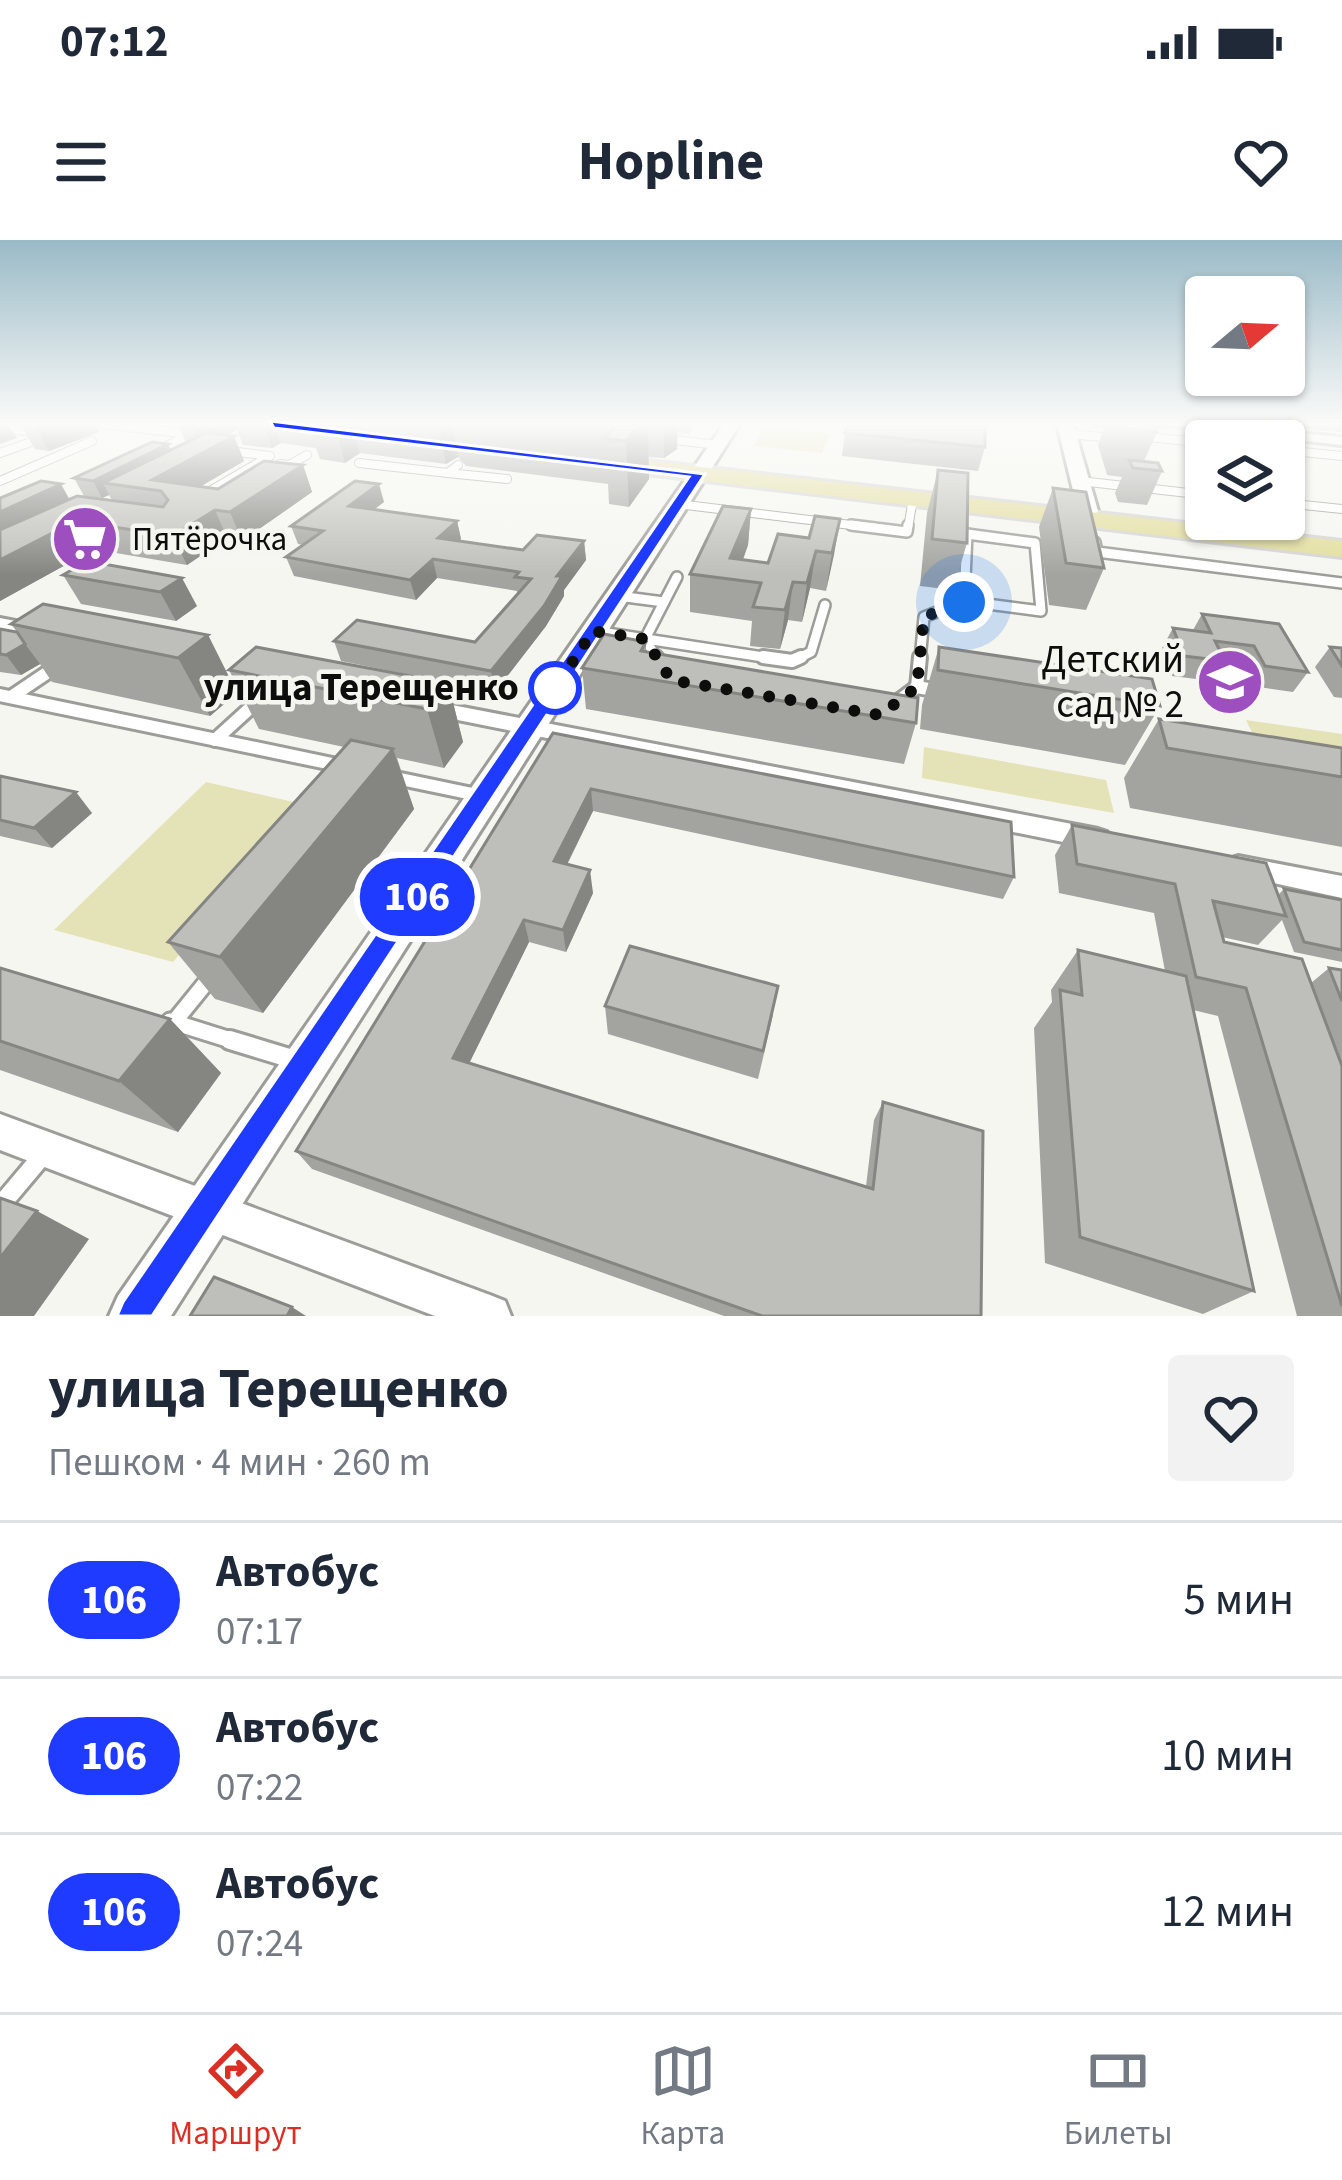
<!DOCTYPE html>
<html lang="ru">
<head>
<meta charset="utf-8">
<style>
	:root { --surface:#fff; --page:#f2f2f3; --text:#1f2937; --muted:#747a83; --line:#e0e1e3; --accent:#d93025 }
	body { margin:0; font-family:"Source Sans 3",sans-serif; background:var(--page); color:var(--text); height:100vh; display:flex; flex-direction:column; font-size:45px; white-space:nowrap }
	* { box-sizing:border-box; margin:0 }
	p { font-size:39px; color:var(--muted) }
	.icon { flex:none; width:66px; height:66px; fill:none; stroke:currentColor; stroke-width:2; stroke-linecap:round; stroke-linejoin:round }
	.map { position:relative; height:1076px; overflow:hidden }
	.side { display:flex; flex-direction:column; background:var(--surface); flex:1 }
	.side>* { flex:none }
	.badge { padding:0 24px; border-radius:39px; font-size:42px; line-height:78px }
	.needle { width:78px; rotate:71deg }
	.tools { position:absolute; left:1185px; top:36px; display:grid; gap:24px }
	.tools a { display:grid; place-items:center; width:120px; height:120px; border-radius:12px; background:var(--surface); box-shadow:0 3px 9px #0004; font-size:60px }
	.you { position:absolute; width:60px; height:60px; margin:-30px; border:9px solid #fff; border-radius:50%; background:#1a73e8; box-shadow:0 0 0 18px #1a73e833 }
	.map>.badge { position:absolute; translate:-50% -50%; box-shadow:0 0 0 6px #fff }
	.round { display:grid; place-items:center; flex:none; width:126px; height:126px; border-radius:12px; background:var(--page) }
	.summary { display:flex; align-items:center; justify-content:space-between; height:204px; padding:0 48px }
	h1 { font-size:57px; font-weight:700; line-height:90px }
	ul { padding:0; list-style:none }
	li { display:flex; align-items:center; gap:36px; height:156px; padding:0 48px; border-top:3px solid var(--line) }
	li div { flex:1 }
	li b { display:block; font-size:45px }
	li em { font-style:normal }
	li .badge { min-width:132px; font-weight:700; text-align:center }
	.status { display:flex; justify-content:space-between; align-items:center; height:84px; padding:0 60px; background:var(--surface); direction:ltr }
	.status svg { height:33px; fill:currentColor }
	header { display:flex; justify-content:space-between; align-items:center; height:156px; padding:0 48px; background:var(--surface); font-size:54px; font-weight:700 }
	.dock { display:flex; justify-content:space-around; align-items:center; height:168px; border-top:3px solid var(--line); background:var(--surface); font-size:33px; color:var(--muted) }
	.dock a { display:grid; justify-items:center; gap:6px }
	.dock .current { color:var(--accent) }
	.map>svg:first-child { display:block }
</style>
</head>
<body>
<div class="status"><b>07:12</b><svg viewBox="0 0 49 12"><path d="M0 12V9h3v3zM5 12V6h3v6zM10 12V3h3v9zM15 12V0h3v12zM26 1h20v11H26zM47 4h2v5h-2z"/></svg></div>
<header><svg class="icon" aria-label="menu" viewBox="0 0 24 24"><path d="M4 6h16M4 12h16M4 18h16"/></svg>Hopline<svg class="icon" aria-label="heart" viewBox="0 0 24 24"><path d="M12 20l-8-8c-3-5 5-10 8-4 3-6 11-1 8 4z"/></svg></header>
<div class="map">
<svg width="1342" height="1076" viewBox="0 0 1342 1076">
	<rect width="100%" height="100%" fill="#f6f6f1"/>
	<g fill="#e4e2b7">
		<path d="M 765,187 L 830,193 L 822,213 L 754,206 Z"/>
		<path d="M 1246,480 L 1342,494 L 1342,514 L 1256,501 Z"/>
		<path d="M 924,507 L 1106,540 L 1114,573 L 922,538 Z"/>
		<path d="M 206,542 L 307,565 L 173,722 L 54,690 Z"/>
	</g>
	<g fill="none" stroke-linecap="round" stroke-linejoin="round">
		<g stroke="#9c9c98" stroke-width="10">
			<g id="service-far4">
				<path d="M 101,184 L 189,194"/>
				<path d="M 0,188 L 41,193"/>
				<path d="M 1067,194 L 1114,198"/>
				<path d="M 1139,196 L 1206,203"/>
				<path d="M 666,199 L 718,205"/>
				<path d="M 1284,210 L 1342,216"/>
				<path d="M 154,212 L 212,184"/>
				<path d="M 0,213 L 45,197"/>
				<path d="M 359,223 L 448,233"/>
				<path d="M 280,224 L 289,225 L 307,215"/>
				<path d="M 458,225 L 448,233 L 507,239"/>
				<path d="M 0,241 L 92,201"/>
				<path d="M 1080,241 L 1133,247"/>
				<path d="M 1153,249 L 1206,255"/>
				<path d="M 203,255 L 270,216 L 230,211"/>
				<path d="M 1284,263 L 1342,269"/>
				<path d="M 678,264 L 876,288"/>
				<path d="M 908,288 L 913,259"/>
			</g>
		</g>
		<g stroke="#9c9c98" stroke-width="14">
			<g id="service-far3">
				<path d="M 851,285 L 907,292 L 908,285"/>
				<path d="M 967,294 L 1035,303 L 1041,371 L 964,361 Z"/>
				<path d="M 1095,302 L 1097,312 L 1342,343"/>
				<path d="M 618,356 L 664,362"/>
				<path d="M 594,391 L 783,420"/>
				<path d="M 645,399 L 658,420"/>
				<path d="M 645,399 L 677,337"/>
				<path d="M 795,420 L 811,412 L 825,365"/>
				<path d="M 920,420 L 924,377 L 964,361"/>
			</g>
		</g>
		<g stroke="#9c9c98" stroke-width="18">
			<g id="service-far2">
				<path d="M 656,417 L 660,423"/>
				<path d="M 763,417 L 792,421 L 801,417"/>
				<path d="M 917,447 L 920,417"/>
				<path d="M 0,455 L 342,526"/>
				<path d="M 11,457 L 57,426"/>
				<path d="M 893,465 L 917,447 L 939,451"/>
				<path d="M 215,500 L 259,460"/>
				<path d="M 391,537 L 482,556"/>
			</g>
		</g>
		<g stroke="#9c9c98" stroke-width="21">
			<g id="service-far1">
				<path d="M 170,781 L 240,803"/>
				<path d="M 174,782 L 213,734"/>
			</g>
		</g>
		<g stroke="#9c9c98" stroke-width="24">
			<g id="service">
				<path d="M 230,800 L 299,821"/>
				<path d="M 0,966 L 43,915"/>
			</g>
		</g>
		<g stroke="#9c9c98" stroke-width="6">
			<g id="minor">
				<path d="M 1158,184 L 1203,184 L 1342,197 L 1342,205 Z"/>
				<path d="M 0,378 L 51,388 L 54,392 L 44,398 L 0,390 Z"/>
				<path d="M 426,460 L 1098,589 L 1107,592 L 1111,599 L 1107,606 L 1098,609 L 418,472 L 415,467 Z"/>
				<path d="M 1238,616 L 1342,636 L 1342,658 L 1228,633 L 1225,626 L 1228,619 Z"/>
				<path d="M 0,874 L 490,1055 L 505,1061 L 511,1076 L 435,1076 L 0,910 Z"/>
			</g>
		</g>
		<g stroke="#9c9c98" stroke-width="6">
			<g id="tertiary">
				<path d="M 724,184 L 740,184 L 171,1076 L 109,1076 L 118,1056 Z"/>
				<path d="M 1057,184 L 1073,184 L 1098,271 L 1095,275 L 1078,271 Z"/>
			</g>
		</g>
		<g stroke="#d3d3d3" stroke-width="6">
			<path id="primary" d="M 597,215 L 1342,301 L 1342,317 L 589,227 L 589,217 Z"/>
		</g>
		<use href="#service-far4" stroke="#fff" stroke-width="8"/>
		<use href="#service-far3" stroke="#fff" stroke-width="9"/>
		<use href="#service-far2" stroke="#fff" stroke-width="12"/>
		<use href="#service-far1" stroke="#fff" stroke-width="15"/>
		<use href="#service" stroke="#fff" stroke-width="18"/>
		<use href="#minor" fill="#fff" fill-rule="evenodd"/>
		<use href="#tertiary" fill="#fff" fill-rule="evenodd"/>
		<use href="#primary" fill="#e2dd9b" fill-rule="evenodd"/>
	</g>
	<g fill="#a3a3a0">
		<path d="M 20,184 L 95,184 L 99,192 L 49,211 L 35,209 Z"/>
		<path d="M 174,184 L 696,184 L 689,194 L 677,192 L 677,209 L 664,218 L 648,217 L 649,239 L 629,267 L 609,264 L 608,244 L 466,226 L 458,217 L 446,224 L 360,213 L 345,223 L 320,219 L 316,208 L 281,203 L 272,208 L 243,205 L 237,190 L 226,195 L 234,196 L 244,221 L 200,247 L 218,249 L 303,225 L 312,252 L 242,301 L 227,298 L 187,325 L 110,312 L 95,321 L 78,318 L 0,361 L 0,258 L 112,260 L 109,255 L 102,258 L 84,256 L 74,238 L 171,210 L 186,203 L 178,184 Z"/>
		<path d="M 1091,184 L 1169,184 L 1166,189 L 1156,189 L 1157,192 L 1144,221 L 1162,231 L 1147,265 L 1118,262 L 1115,253 L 1122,237 L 1107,235 L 1098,205 L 1104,188 L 1093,188 Z"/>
		<path d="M 1206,184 L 1342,184 L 1342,192 L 1289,188 L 1282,200 L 1283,201 L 1213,201 L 1213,199 L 1202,194 Z"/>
		<path d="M 845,193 L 985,207 L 978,231 L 842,216 Z"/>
		<path d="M 938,230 L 967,303 L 953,350 L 920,346 L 927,273 Z"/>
		<path d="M 1053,248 L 1104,328 L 1086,370 L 1049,365 L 1039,287 Z"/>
		<path d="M 384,262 L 373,270 L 457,281 L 461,299 L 458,301 L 523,310 L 584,301 L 586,320 L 564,350 L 564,356 L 546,386 L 495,452 L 341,421 L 334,401 L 475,402 L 518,355 L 517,351 L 437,338 L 416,360 L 294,336 L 286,317 L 303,305 L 298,304 L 291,286 Z"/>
		<path d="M 751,269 L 748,305 L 743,320 L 768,323 L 840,279 L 826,351 L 810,348 L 802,382 L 788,380 L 780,409 L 750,406 L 752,381 L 690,372 L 690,334 Z"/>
		<path d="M 87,321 L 197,366 L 176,381 L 81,364 L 63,335 Z"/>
		<path d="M 1202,374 L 1308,432 L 1293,452 L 1252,446 L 1242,426 L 1223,424 L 1212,441 L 1172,436 L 1162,408 L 1173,388 L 1193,390 Z"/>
		<path d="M 11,384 L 208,395 L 237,453 L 210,476 L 52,442 L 40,424 L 21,435 L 0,432 L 0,389 L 17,392 Z"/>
		<path d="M 646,402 L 646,412 L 916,483 L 904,524 L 586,469 L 582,428 Z"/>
		<path d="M 939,407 L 1160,466 L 1125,525 L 920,489 L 922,465 Z"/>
		<path d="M 1330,407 L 1342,408 L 1342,458 L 1334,457 L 1315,427 Z"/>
		<path d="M 229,430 L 448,443 L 463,502 L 444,528 L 397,518 L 414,569 L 263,773 L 215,759 L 168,702 L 344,507 L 259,489 Z"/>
		<path d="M 1159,479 L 1342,508 L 1342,607 L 1130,568 L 1124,538 Z"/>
		<path d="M 553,493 L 1014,637 L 1003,659 L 593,571 L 567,625 L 593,653 L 566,712 L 529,702 L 469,823 L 866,946 L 874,880 L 883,862 L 981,1076 L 724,1076 L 312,929 L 296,911 Z"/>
		<path d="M 0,536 L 92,573 L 52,608 L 0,596 Z"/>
		<path d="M 1072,585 L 1278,655 L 1284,649 L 1342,660 L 1342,722 L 1294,712 L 1282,680 L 1258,705 L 1222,697 L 1224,702 L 1311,743 L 1329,728 L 1342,730 L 1342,1076 L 1297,1076 L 1218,776 L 1193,770 L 1254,1051 L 1203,1074 L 1045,1023 L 1034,788 L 1052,762 L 1051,750 L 1078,710 L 1165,731 L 1154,673 L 1059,653 L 1055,615 Z"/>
		<path d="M 0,728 L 170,779 L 221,833 L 178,892 L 0,830 Z"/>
		<path d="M 605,766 L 773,775 L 758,839 L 608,794 Z"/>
	</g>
	<g fill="#858582">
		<path d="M 0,184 L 8,184 L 17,198 L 0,204 Z"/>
		<path d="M 33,184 L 95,184 L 99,192 L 49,211 Z"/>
		<path d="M 192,184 L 235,184 L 237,190 L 202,207 Z"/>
		<path d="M 264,184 L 274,184 L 281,203 L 272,208 Z"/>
		<path d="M 334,184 L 352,184 L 360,213 L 345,223 Z"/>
		<path d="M 438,184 L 452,184 L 458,217 L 446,224 Z"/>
		<path d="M 640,184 L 648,184 L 649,239 L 629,267 L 626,201 Z"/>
		<path d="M 664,184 L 678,184 L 677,209 L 664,218 Z"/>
		<path d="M 234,196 L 244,221 L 170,264 L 152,240 Z"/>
		<path d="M 168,204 L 176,220 L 103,243 L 109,255 L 102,258 L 93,241 Z"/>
		<path d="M 303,225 L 312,252 L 242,301 L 230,272 Z"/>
		<path d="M 61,244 L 76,271 L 0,310 L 0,272 Z"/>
		<path d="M 379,244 L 384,262 L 354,284 L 349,266 Z"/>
		<path d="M 751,269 L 748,305 L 735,340 L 730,318 Z"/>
		<path d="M 215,270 L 227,298 L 187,325 L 173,296 Z"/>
		<path d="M 840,279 L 834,315 L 826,351 L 832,313 Z"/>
		<path d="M 457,281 L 461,299 L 442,317 L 438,298 Z"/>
		<path d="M 94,284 L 110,312 L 95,321 L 78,292 Z"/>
		<path d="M 60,289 L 78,318 L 0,361 L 0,320 Z"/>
		<path d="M 584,301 L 586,320 L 564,350 L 564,356 L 546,386 L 495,452 L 491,431 L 557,336 Z"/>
		<path d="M 816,311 L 810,348 L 802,382 L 807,343 Z"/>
		<path d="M 433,319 L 437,338 L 416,360 L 410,340 Z"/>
		<path d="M 182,338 L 197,366 L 176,381 L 160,352 Z"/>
		<path d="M 793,342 L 788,380 L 780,409 L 785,370 Z"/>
		<path d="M 208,395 L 237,453 L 210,476 L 178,418 Z"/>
		<path d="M 25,404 L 40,424 L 21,435 L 6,415 Z"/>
		<path d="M 448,443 L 463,502 L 444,528 L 427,469 Z"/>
		<path d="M 393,509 L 414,569 L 263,773 L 220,717 Z"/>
		<path d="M 591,549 L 593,571 L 557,644 L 554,621 Z"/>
		<path d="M 76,552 L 92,573 L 52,608 L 34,588 Z"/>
		<path d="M 590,630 L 593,653 L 566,712 L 563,690 Z"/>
		<path d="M 524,680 L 529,702 L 462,838 L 453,818 Z"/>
		<path d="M 170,779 L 221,833 L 178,892 L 119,841 Z"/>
		<path d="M 37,971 L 89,999 L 34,1076 L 0,1076 L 0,1018 Z"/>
		<path d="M 292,1067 L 306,1076 L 287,1076 Z"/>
	</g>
	<g fill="#bebeba" stroke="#858582" stroke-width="3">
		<path d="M 618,184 L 640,184 L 626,201 L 605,198 Z"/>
		<path d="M 848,184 L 985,184 L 985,207 L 845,193 Z"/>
		<path d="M 1124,184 L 1153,184 L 1157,192 L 1126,188 Z"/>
		<path d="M 1230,184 L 1270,184 L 1283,201 L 1242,201 Z"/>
		<path d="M 206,193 L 234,196 L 152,240 L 218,249 L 264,221 L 303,225 L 230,272 L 215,270 L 173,296 L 94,284 L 78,292 L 60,289 L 0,320 L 0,290 L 77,256 L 163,267 L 168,260 L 161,251 L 103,243 Z"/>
		<path d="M 152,202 L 168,204 L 93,241 L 74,238 Z"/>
		<path d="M 1129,220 L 1158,223 L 1162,231 L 1133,228 Z"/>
		<path d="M 938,230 L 968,233 L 967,303 L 932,299 Z"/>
		<path d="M 41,241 L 61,244 L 0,272 L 0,258 Z"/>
		<path d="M 355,241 L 379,244 L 349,266 L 457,281 L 438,298 L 523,310 L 537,295 L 584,301 L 557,336 L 562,336 L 544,366 L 491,431 L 334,401 L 357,380 L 475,402 L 531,339 L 515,337 L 519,332 L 433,319 L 410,340 L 286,317 L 323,291 L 291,286 Z"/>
		<path d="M 1053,248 L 1086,252 L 1104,328 L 1066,323 Z"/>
		<path d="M 723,266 L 751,269 L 730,318 L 768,323 L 778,294 L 809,298 L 815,276 L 840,279 L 832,313 L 816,311 L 807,343 L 793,342 L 785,370 L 753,367 L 761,343 L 690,334 Z"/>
		<path d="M 87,321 L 182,338 L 160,352 L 63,335 Z"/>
		<path d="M 43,364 L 208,395 L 178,418 L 11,384 Z"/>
		<path d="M 1202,374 L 1279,384 L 1308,432 L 1265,426 L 1254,406 L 1215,401 L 1225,421 L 1184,416 L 1173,388 L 1211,393 Z"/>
		<path d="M 0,389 L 17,392 L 25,404 L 6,415 L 0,414 Z"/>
		<path d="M 604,394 L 646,402 L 641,411 L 918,458 L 916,483 L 582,428 Z"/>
		<path d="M 256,407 L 448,443 L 427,469 L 229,430 Z"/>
		<path d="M 939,407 L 1152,439 L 1160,466 L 938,430 Z"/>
		<path d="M 1330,407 L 1342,408 L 1342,426 Z"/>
		<path d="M 1159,479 L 1342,508 L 1342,537 L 1167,508 Z"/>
		<path d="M 553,493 L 1011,582 L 1014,637 L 591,549 L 554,621 L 590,630 L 563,690 L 524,680 L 453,818 L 873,949 L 883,862 L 983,891 L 981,1076 L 762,1076 L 296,911 Z"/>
		<path d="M 351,500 L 393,509 L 220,717 L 168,702 Z"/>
		<path d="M 0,536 L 76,552 L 34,588 L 0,580 Z"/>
		<path d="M 1072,585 L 1266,623 L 1286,676 L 1213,661 L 1224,702 L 1302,719 L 1342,826 L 1342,1066 L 1246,748 L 1196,737 L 1175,644 L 1077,624 Z"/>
		<path d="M 1284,649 L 1342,660 L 1342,710 L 1304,702 Z"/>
		<path d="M 630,706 L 778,746 L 763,811 L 605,766 Z"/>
		<path d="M 1078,710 L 1186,736 L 1254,1051 L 1080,997 L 1060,750 L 1082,755 Z"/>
		<path d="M 0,728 L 170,779 L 119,841 L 0,801 Z"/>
		<path d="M 1329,728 L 1342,730 L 1342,761 Z"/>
		<path d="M 0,958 L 37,971 L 0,1018 Z"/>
		<path d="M 214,1037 L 292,1067 L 287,1076 L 190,1076 Z"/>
	</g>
	<linearGradient id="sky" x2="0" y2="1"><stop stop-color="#9abac7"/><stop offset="0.55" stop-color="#fbfbf9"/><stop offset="1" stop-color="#fbfbf9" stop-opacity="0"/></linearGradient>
	<rect width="1342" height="335" fill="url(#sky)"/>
	<path fill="#1f3bff" stroke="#fff" stroke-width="3" d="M 270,181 L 705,234 L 152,1076 L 117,1076 L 123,1062 L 689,237 L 274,188 Z"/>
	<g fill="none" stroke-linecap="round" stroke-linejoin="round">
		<path stroke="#0d0d0b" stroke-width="12" stroke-dasharray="0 21.6" d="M 555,448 L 552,453 L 593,391 L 645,399 L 671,440 L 880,475 L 917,447 L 924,377 L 964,362"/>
	</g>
	<defs>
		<g id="supermarket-disc" transform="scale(3.45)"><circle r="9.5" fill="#9e4fbf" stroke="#f6f6f1"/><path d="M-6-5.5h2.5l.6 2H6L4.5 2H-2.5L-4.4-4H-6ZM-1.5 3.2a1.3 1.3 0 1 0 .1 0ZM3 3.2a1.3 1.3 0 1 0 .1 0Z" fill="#fff"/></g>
		<g id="school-disc" transform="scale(3.45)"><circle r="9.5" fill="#9e4fbf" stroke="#f6f6f1"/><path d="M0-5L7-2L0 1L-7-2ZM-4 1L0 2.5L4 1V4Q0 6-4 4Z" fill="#fff"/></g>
	</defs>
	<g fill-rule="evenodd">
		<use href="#supermarket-disc" x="85" y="299"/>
		<use href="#school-disc" x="1230" y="442"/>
	</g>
	<circle fill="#fff" stroke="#1f3bff" stroke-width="6" cx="555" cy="448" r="24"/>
	<g text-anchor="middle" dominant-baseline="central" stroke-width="9" stroke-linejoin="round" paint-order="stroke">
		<g font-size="33" fill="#0d0d0b" stroke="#f6f6f1" text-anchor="start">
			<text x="132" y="299">Пятёрочка</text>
		</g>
		<g font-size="39" fill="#0d0d0b" stroke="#f6f6f1" text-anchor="end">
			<text x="1184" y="420">Детский<tspan x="1184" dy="45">сад № 2</tspan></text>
		</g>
		<g font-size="39" font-weight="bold" fill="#0d0d0b" stroke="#f6f6f1" text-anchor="end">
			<text x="519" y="448">улица Терещенко</text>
		</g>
	</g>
</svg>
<div class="tools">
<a><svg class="needle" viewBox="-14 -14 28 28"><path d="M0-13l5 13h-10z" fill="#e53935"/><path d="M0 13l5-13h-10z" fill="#747a83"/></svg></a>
<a><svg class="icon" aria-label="layers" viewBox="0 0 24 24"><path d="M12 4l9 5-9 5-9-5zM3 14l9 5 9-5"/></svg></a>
</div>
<div class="you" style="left:964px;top:362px"></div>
<b class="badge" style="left:417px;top:657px;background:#1f3bff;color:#fff">106</b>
</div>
<section class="side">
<div class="summary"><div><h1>улица Терещенко</h1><p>Пешком · 4 мин · 260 m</p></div><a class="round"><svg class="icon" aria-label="heart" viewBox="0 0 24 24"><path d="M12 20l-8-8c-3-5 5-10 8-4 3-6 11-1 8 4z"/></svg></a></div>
<ul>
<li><span class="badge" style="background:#1f3bff;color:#fff">106</span><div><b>Автобус</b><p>07:17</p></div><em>5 мин</em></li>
<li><span class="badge" style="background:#1f3bff;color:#fff">106</span><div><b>Автобус</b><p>07:22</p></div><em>10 мин</em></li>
<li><span class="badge" style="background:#1f3bff;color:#fff">106</span><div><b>Автобус</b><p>07:24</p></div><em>12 мин</em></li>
</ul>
</section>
<nav class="dock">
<a class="current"><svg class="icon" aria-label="directions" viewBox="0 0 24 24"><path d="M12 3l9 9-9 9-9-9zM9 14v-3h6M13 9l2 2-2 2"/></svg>Маршрут</a>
<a><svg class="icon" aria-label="map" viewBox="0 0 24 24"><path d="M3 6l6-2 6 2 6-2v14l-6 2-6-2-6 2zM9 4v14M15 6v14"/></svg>Карта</a>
<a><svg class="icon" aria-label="tickets" viewBox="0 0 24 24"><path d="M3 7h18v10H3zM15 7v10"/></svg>Билеты</a>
</nav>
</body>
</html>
